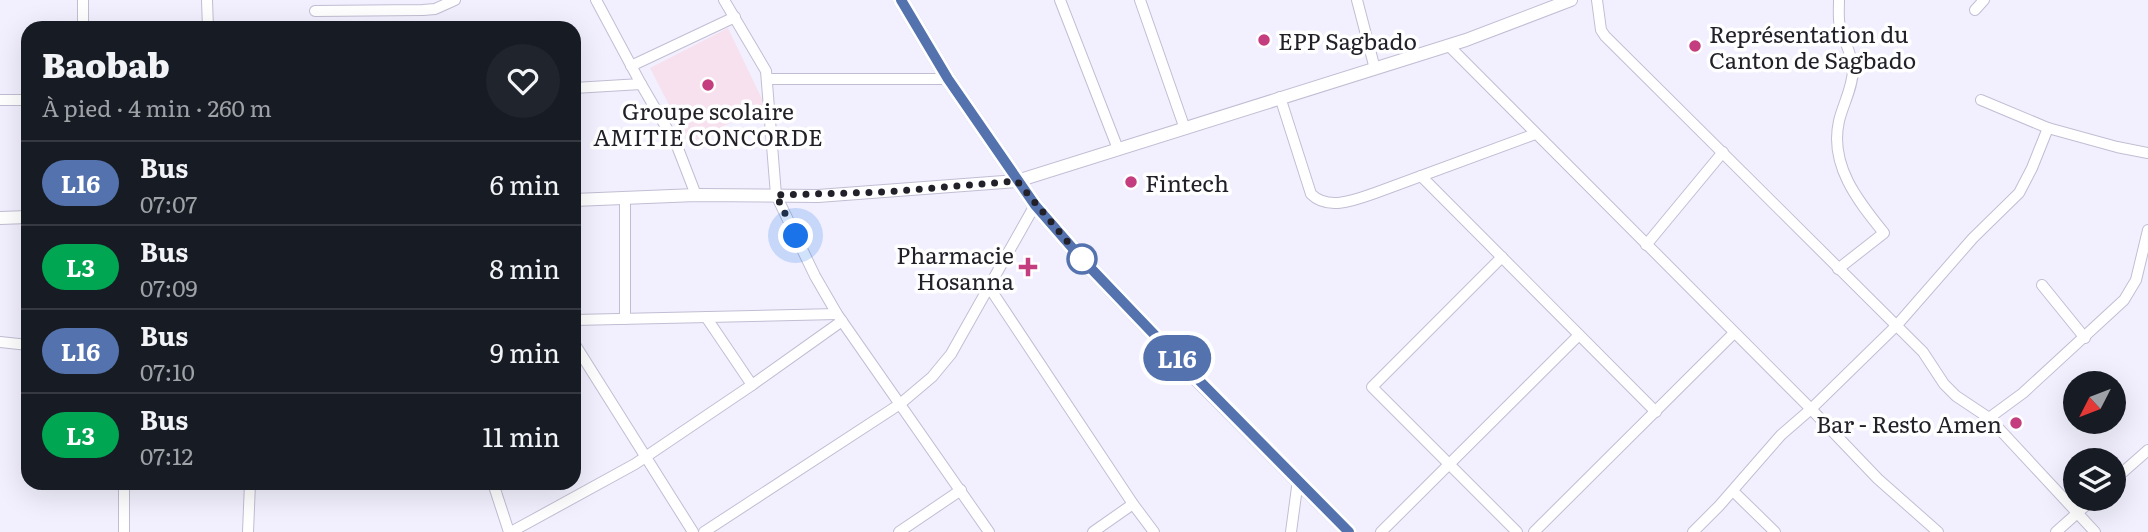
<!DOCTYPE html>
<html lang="fr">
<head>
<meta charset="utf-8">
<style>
	:root { --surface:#171b24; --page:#20242c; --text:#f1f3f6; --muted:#9ea1a6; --line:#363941 }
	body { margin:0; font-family:Literata,serif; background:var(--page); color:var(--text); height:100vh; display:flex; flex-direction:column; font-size:26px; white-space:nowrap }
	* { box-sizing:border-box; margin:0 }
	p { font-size:23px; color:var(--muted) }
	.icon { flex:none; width:38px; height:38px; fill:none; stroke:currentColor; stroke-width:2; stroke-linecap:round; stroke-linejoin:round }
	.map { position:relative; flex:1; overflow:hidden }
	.panel { position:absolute; left:21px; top:21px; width:560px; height:469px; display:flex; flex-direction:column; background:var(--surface); border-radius:21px; box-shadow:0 7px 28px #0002 }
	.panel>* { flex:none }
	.badge { padding:0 14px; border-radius:23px; font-size:24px; line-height:46px }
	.needle { width:46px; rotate:228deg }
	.tools { position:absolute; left:2063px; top:371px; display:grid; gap:14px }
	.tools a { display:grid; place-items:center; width:63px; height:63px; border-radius:50%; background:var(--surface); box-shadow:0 7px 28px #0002; font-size:35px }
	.you { position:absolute; width:35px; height:35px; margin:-18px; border:5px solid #fff; border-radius:50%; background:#1a73e8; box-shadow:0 0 0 10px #1a73e833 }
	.map>.badge { position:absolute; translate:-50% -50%; box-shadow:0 0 0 4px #fff }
	.round { display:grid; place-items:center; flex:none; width:74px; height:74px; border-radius:37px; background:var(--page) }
	.headline { display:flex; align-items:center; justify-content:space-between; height:119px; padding:0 21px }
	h1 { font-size:33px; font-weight:800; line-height:52px }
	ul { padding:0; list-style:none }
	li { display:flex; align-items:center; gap:21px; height:84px; padding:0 21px; border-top:2px solid var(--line) }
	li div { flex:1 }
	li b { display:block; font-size:26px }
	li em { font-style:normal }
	li .badge { min-width:77px; font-weight:700; text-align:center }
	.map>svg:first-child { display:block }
</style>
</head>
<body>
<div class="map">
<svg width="2148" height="532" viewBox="0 0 2148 532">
	<rect width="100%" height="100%" fill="#f2f0fe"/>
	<path fill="#f7e1ee" d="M 728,28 L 765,105 L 689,144 L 650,68 Z"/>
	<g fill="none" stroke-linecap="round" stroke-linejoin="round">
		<g stroke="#c1bed4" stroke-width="12">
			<g id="minor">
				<path d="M 83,0 L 83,28"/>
				<path d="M 207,0 L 208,28"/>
				<path d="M 596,0 L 641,84 L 677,146 L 696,195"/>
				<path d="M 724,0 L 766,71 L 776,195 L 815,276 L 837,314 L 989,532"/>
				<path d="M 1060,0 L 1118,149"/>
				<path d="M 1140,0 L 1185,129"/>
				<path d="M 1357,0 L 1375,69"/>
				<path d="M 1597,0 L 1601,30 L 1605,36 L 1923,352 L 1944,384 L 1956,396 L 1989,418 L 2095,532"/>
				<path d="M 1975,10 L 1984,0"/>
				<path d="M 315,11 L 423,10 L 435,9 L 455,0"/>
				<path d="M 1448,45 L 1811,409 L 1878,479 L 1938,532"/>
				<path d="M 631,66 L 735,17"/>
				<path d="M 767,79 L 948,79"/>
				<path d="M 574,88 L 641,84"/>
				<path d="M 1280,97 L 1311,194 C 1328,211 1355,200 1375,193 L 1535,134"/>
				<path d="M 0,100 L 28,100"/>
				<path d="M 1981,100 L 2048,128"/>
				<path d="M 1421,176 L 1656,412"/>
				<path d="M 625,198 L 625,319"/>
				<path d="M 1646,245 L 1723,152"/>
				<path d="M 1502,257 L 1372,387 L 1517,532"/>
				<path d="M 1838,269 L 1884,233 C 1858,201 1829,165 1839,121 C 1843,104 1853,87 1853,69 C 1852,54 1844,41 1840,27 C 1838,18 1839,9 1839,0"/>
				<path d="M 2042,285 L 2085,338"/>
				<path d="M 989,287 L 1133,504 L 1154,532"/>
				<path d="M 706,317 L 752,385"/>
				<path d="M 574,320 L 837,314"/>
				<path d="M 0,342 L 28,345"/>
				<path d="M 574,343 L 693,532"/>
				<path d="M 1989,418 L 2023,393 L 2124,300 L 2136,280 L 2148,230"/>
				<path d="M 2114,480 L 2148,450"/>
				<path d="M 493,483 L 509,532"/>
				<path d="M 1733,491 L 1775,532"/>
				<path d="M 124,532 L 124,483"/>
				<path d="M 248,532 L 250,483"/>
				<path d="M 511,532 L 635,464 L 752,385 L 842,321"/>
				<path d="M 704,532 L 900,404 L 932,377 L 951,354 L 1035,205"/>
				<path d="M 899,532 L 961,490"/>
				<path d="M 1093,532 L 1133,504"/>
				<path d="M 1291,532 L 1298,480"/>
				<path d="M 1381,532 L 1579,335"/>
				<path d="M 1534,532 L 1734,333"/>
				<path d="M 1693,532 L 1719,506 L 1781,435 L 1811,409 L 1897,325 L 1973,238 L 2019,193 L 2032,168 L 2048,128 L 2117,147 L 2148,153"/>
				<path d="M 2056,532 L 2093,499"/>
			</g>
		</g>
		<g stroke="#c1bed4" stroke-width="14">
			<g id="tertiary">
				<path d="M 574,200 L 696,195 L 818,196 L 1017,181 L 1466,40 L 1571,0"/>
				<path d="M 0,218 L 28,217"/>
			</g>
		</g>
		<g stroke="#c1bed4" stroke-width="16">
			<path id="secondary" d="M 901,0 L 948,79 L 1035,205 L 1082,259 L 1188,370 L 1349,532"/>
		</g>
		<use href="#minor" stroke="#fff" stroke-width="10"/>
		<use href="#tertiary" stroke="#fff" stroke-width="12"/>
		<use href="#secondary" stroke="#feebeb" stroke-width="14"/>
	</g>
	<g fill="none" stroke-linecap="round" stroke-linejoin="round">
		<g stroke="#fff" stroke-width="16">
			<path id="line" d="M 901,0 L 948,79 L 1035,205 L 1082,259 L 1170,351 L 1349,532"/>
		</g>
		<use href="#line" stroke="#5472ae" stroke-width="10"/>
		<path stroke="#222129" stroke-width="7" stroke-dasharray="0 12.6" d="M 796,236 L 776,195 L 886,192 L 1017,181 L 1082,259"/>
	</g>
	<g fill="#c43d7e" stroke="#fff" stroke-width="2.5">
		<circle cx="1264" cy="40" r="7"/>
		<circle cx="1695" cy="46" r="7"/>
		<circle cx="708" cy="85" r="7"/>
		<circle cx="1131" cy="182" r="7"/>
		<path d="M1024.5 256.5h7v7h7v7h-7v7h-7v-7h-7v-7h7z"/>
		<circle cx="2016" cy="423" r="7"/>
	</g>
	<circle fill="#fff" stroke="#5472ae" stroke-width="3.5" cx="1082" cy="259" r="14"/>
	<g text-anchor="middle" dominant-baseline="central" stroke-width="7" stroke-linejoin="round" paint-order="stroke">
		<g font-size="23" fill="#222129" stroke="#fff" text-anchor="start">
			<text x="1709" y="33">Représentation du<tspan x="1709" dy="26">Canton de Sagbado</tspan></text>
			<text x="1278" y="40">EPP Sagbado</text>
			<text x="708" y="110" text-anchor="middle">Groupe scolaire<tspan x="708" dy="26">AMITIE CONCORDE</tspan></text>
			<text x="1145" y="182">Fintech</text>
			<text x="1014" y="254" text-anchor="end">Pharmacie<tspan x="1014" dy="26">Hosanna</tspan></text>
			<text x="2002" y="423" text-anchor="end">Bar - Resto Amen</text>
		</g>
	</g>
</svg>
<div class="tools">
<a><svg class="needle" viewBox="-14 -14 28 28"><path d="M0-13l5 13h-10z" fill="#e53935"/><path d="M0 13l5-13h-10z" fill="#9ea1a6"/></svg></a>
<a><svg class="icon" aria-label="layers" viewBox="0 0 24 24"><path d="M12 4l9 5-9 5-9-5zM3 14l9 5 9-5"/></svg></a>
</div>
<div class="you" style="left:796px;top:236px"></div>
<b class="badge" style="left:1177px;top:358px;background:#5472ae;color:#fff">L16</b>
<section class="panel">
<div class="headline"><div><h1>Baobab</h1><p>À pied · 4 min · 260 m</p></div><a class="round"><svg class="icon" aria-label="heart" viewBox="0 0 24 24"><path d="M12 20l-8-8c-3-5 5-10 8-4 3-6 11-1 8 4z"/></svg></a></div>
<ul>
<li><span class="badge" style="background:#5472ae;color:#fff">L16</span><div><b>Bus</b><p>07:07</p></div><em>6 min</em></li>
<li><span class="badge" style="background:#00a651;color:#fff">L3</span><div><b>Bus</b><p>07:09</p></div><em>8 min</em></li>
<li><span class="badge" style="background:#5472ae;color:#fff">L16</span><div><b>Bus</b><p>07:10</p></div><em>9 min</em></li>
<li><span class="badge" style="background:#00a651;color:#fff">L3</span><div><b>Bus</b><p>07:12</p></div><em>11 min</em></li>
</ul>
</section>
</div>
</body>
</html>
